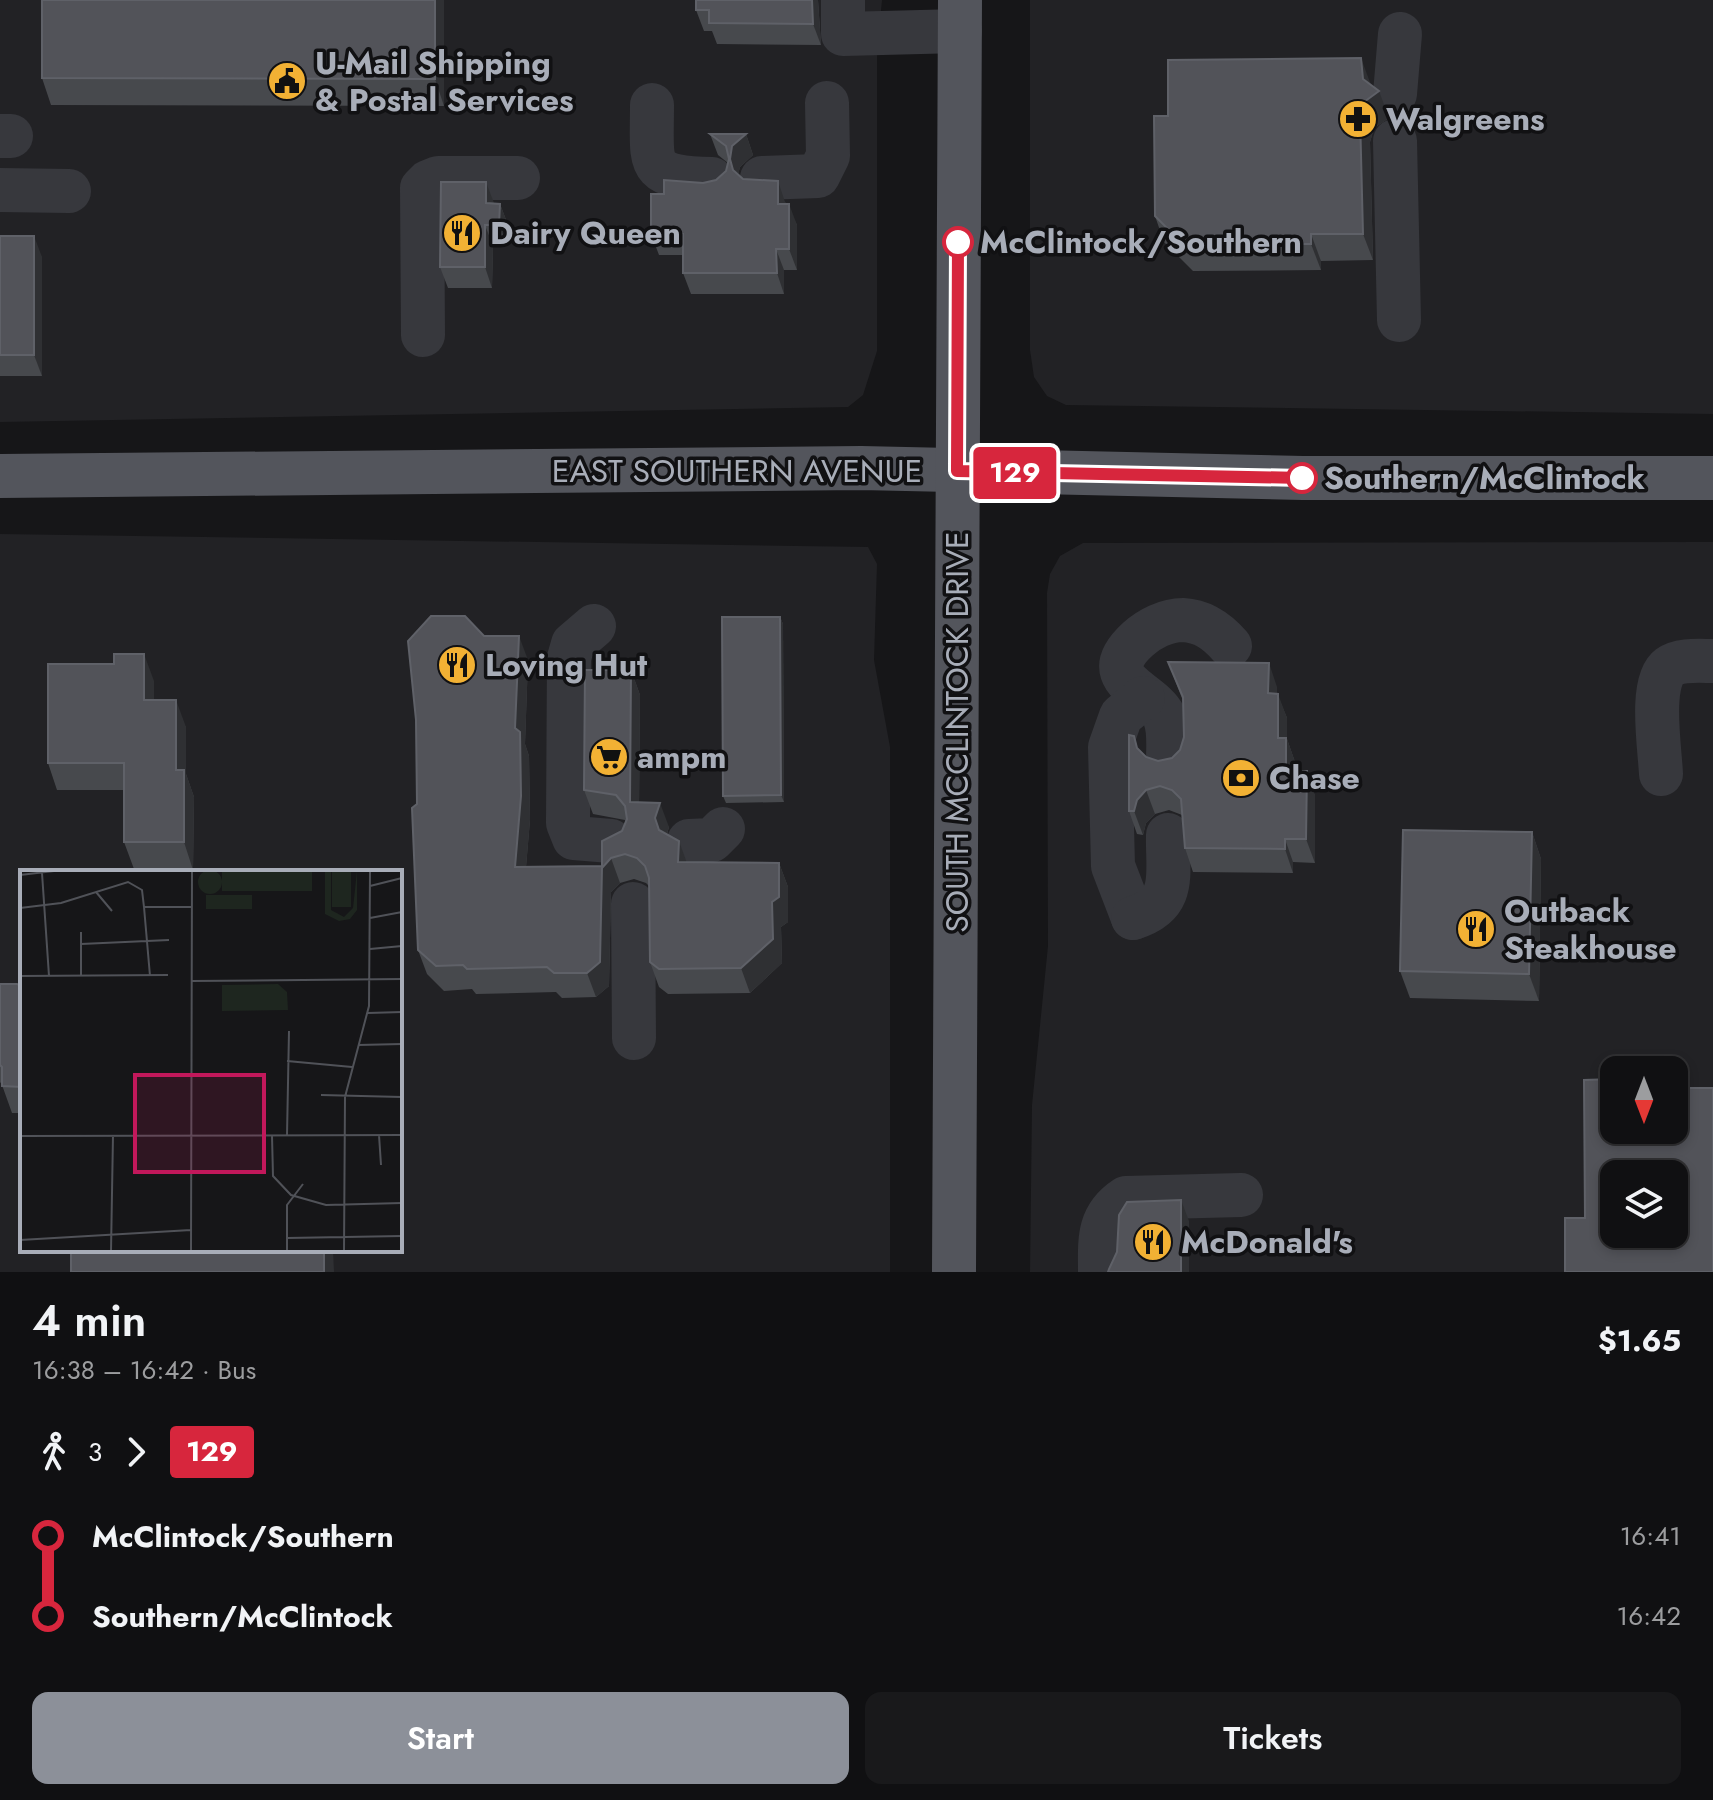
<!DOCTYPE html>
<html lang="en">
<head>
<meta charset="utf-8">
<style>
	:root { --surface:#101012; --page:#19191b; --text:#f1f3f6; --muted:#9c9d9f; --line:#303032; --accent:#8c9099 }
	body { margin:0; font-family:Jost,sans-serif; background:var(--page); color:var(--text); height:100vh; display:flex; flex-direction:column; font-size:30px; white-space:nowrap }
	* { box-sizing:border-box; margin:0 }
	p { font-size:26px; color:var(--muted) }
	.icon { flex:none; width:44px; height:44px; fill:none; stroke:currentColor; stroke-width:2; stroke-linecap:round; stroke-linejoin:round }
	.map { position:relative; height:1272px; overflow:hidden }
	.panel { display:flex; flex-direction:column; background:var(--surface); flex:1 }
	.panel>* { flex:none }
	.badge { padding:0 16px; border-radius:6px; font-size:28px; line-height:52px }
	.needle { width:52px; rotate:180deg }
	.buttons { position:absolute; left:1600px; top:1056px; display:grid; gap:16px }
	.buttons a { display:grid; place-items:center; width:88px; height:88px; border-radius:16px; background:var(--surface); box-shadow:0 4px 12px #0003,0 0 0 2px var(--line); font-size:40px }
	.map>.badge { position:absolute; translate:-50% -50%; box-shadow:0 0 0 4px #fff }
	.legs { display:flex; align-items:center; gap:12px; height:88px; padding:0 32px; font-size:26px }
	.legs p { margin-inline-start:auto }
	.head { display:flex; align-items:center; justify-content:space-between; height:136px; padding:0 32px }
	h1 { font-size:44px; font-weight:600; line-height:60px }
	.primary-button { display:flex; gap:16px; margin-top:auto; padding:16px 32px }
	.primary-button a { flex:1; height:92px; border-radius:16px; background:var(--accent); color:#fff; font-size:32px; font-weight:600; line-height:92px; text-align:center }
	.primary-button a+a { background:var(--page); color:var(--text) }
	ul { padding:0 32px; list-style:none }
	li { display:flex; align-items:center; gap:28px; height:80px; font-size:30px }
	li i { display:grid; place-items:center; width:12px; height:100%; margin:0 10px; background:currentColor }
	li i::after { content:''; width:20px; height:20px; margin:-10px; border:6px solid; border-radius:50%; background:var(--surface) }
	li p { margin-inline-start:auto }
	li:first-child i { background:linear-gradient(#0000 50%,currentColor 0) }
	li:last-child i { background:linear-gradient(currentColor 50%,#0000 0) }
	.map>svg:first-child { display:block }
</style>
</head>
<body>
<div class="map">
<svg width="1713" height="1272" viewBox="0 0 1713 1272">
	<rect width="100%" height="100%" fill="#161618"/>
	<g fill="#222225" fill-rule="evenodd">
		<path d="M 0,0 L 882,0 L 877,53 L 877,351 L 863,395 L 848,407 L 0,422 Z"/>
		<path d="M 1030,0 L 1713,0 L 1713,414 L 1066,405 L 1047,396 L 1034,377 L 1030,350 Z"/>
		<path d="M 0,534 L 868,547 L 877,564 L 874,660 L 890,747 L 890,1272 L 0,1272 ZM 22,872 L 400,872 L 400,1250 L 22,1250 Z"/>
		<path d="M 1713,542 L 1713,1272 L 1030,1272 L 1032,1105 L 1048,946 L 1047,593 L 1050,574 L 1060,556 L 1083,543 ZM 1614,1070 L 1674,1070 L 1674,1130 L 1614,1130 ZM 1614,1174 L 1674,1174 L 1674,1234 L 1614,1234 Z"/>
	</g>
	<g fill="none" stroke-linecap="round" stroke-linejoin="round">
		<g stroke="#37383d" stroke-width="44">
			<path d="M 843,0 L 843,34 L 960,31"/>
			<path d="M 1395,94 L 1400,34"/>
			<path d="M 652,105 C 652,167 644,177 712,179"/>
			<path d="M 0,136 L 11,136"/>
			<path d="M 1395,141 L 1399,320"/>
			<path d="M 762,178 L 818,176 L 828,156 L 827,103"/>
			<path d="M 0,190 L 69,191"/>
			<path d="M 423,335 L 422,188 L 428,182 L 438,178 L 518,178"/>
			<path d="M 594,626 L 573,644 L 569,658 L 568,823 L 574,838 L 611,841"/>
			<path d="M 1168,760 C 1168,746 1170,729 1164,716 C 1151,690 1093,680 1138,639 C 1149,629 1166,620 1183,620 C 1203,621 1217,631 1230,646"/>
			<path d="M 1661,774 C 1660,750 1649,682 1669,667 C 1680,659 1700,661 1713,661"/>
			<path d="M 689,841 L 712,840 L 723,829"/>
			<path d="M 633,904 L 634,1038"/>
			<path d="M 1133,918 L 1113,866 L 1110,747 L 1121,716 L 1143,698"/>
			<path d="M 1133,918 C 1178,904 1167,874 1168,835"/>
			<path d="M 1100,1272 C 1100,1241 1097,1217 1126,1198 L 1241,1195"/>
		</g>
		<g stroke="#53555c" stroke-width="44">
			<path d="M 0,476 L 861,468 L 1303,478 L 1713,478"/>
			<path d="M 954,1272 L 960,0"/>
		</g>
	</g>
	<g fill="#47494d">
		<path d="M 444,0 L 444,106 L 51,105 L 42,78 Z"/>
		<path d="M 818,0 L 821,45 L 717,44 L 712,31 L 704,31 L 696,10 Z"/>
		<path d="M 1168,116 L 1389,118 L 1374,128 L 1370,142 L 1373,260 L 1321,261 L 1321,270 L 1193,271 L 1164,242 L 1155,216 Z"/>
		<path d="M 710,134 L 746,134 L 753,155 L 740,167 L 738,174 L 743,179 L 785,202 L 797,225 L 797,270 L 784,270 L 784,294 L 691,294 L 683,273 L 683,255 L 659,255 L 651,234 L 664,194 L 716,180 L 726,171 L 728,163 L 718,155 Z"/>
		<path d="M 500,204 L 508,225 L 507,246 L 493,246 L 492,288 L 448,288 L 440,267 Z"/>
		<path d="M 0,236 L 42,257 L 42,376 L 0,376 Z"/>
		<path d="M 780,617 L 783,624 L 784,802 L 726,803 L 723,796 Z"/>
		<path d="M 484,636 L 528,660 L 525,744 L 529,756 L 530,820 L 526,867 L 602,866 L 622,831 L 626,822 L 625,820 L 593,814 L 584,790 L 631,670 L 640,695 L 639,803 L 669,827 L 667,834 L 687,862 L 779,863 L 788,887 L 788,922 L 781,927 L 782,963 L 750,993 L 668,994 L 659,987 L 650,962 L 649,886 L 646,883 L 634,879 L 620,883 L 611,892 L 609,986 L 596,997 L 562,998 L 556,992 L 476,994 L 472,989 L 444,991 L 427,974 L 418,950 L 417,804 Z"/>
		<path d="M 1168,662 L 1277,687 L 1277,694 L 1287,718 L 1287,739 L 1295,762 L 1295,771 L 1315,795 L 1315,863 L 1293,862 L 1293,873 L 1193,872 L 1185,848 L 1182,815 L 1169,810 L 1155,814 L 1146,823 L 1143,835 L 1137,834 L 1129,811 L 1140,751 L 1146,757 L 1158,761 L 1172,758 L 1180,750 L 1184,737 L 1183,701 Z"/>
		<path d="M 154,681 L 154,700 L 186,727 L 186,774 L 194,797 L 193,870 L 134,869 L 124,842 L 124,790 L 57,790 L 48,763 Z"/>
		<path d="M 1532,832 L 1541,859 L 1539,1001 L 1410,998 L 1400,971 Z"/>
		<path d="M 0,984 L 22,987 L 22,1113 L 12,1113 L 2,1085 L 0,1082 Z"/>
	</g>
	<g fill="#2f3033">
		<path d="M 435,0 L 444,0 L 444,106 L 435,79 Z"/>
		<path d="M 812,0 L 818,0 L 821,45 L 813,24 Z"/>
		<path d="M 1361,58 L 1371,85 L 1379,91 L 1389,118 L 1374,128 L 1370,142 L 1373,260 L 1363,234 L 1360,115 L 1363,79 Z"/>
		<path d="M 746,134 L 753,155 L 740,167 L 737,180 L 730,159 L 732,146 Z"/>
		<path d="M 778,181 L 785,202 L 785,225 L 778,204 Z"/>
		<path d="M 486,182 L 494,203 L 486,203 Z"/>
		<path d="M 500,204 L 508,225 L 507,246 L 499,225 Z"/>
		<path d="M 789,204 L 797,225 L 797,270 L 789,249 Z"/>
		<path d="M 485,225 L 493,246 L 492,288 L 485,267 Z"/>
		<path d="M 1311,234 L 1321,261 L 1321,270 L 1311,244 Z"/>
		<path d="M 34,236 L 42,257 L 42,376 L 34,355 Z"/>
		<path d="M 776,249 L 784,270 L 784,294 L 777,273 Z"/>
		<path d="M 780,617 L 783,624 L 784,802 L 781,795 Z"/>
		<path d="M 519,636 L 528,660 L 525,744 L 529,756 L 530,820 L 524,891 L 515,867 L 515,728 Z"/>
		<path d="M 144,654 L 154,681 L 154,727 L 144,700 Z"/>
		<path d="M 1269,663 L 1277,687 L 1277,717 L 1268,693 Z"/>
		<path d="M 631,670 L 640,695 L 639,827 L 630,802 Z"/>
		<path d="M 1278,694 L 1287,718 L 1287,739 L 1295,762 L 1295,795 L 1286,771 L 1278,738 Z"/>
		<path d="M 176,700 L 186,727 L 186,774 L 194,797 L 193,870 L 184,842 L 176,770 Z"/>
		<path d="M 1307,771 L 1315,795 L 1315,863 L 1306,839 Z"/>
		<path d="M 1146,790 L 1155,814 L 1146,823 L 1143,835 L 1134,811 L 1137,800 Z"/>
		<path d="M 660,803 L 669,827 L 664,843 L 655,818 Z"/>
		<path d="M 1532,832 L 1541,859 L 1539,1001 L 1529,974 Z"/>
		<path d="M 1285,839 L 1293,862 L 1293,873 L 1285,849 Z"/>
		<path d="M 679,841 L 688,866 L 678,862 Z"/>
		<path d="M 611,858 L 620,883 L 611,892 L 609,986 L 596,997 L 587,973 L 602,868 Z"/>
		<path d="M 779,863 L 788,887 L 788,922 L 781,927 L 782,963 L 750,993 L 741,968 L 772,902 Z"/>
		<path d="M 1181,1200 L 1189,1221 L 1189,1272 L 1181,1272 Z"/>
		<path d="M 324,1250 L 333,1250 L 334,1272 L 324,1272 Z"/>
	</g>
	<g fill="#525359" stroke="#5f6168" stroke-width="2" fill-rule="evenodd">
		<path d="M 42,0 L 435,0 L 435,79 L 42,78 Z"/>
		<path d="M 696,0 L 812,0 L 813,24 L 709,23 L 709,10 L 696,10 Z"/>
		<path d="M 1361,58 L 1363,79 L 1379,91 L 1364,102 L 1360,115 L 1363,234 L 1311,234 L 1311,244 L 1183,244 L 1155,216 L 1154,116 L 1168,116 L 1168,60 Z"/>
		<path d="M 710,134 L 746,134 L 732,146 L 730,159 L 733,170 L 743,179 L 778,181 L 778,204 L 789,204 L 789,249 L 776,249 L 777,273 L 683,273 L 683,234 L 651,234 L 651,194 L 664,194 L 664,180 L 703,183 L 716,180 L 726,171 L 729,159 L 726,146 Z"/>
		<path d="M 441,182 L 486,182 L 486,203 L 500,204 L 499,225 L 485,225 L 485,267 L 440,267 Z"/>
		<rect x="0" y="236" width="34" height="119"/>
		<path d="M 431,616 L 465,616 L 484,636 L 519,636 L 515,728 L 520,732 L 521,796 L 515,867 L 602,866 L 602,841 L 622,831 L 627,819 L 625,806 L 616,795 L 584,790 L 585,670 L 631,670 L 630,802 L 660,803 L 655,818 L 659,830 L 679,841 L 678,862 L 779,863 L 779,897 L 772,902 L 773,939 L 741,968 L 659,969 L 650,962 L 649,878 L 645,866 L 637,858 L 625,854 L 611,858 L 602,868 L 600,962 L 587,973 L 554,973 L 547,967 L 467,969 L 463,965 L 436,966 L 418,950 L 412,808 L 417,804 L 416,720 L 408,641 Z"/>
		<path d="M 722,617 L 780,617 L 781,795 L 723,796 Z"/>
		<path d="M 114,654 L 144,654 L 144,700 L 176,700 L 176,770 L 184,770 L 184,842 L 124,842 L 124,763 L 48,763 L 48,664 L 114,664 Z"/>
		<path d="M 1168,662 L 1269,663 L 1268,693 L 1278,694 L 1278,738 L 1286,738 L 1286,771 L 1307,771 L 1306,839 L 1285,839 L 1285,849 L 1185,848 L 1181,799 L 1172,790 L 1160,786 L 1146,790 L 1137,800 L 1134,811 L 1129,811 L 1129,735 L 1134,736 L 1137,748 L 1146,757 L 1158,761 L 1172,758 L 1180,750 L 1184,737 L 1183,697 Z"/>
		<path d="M 1403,830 L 1532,832 L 1529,974 L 1400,971 Z"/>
		<path d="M 0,984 L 17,984 L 22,987 L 22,1087 L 2,1086 L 2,1067 L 0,1065 Z"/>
		<path d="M 1614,1079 L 1614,1130 L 1674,1130 L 1674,1088 L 1713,1088 L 1713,1272 L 1565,1272 L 1565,1218 L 1585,1218 L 1584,1080 ZM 1614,1174 L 1674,1174 L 1674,1234 L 1614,1234 Z"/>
		<path d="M 1181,1200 L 1181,1272 L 1108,1272 L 1109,1269 L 1117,1252 L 1119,1215 L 1127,1202 Z"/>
		<rect x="71" y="1250" width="253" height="22"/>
	</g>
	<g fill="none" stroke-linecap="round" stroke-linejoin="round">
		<g stroke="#fff" stroke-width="18">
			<path id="line-1" d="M 958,242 L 957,471 L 1302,478"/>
		</g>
		<use href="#line-1" stroke="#d7263d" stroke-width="12"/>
	</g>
	<defs>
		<g id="civic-disc" transform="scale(2)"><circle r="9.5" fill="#f2b134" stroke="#111113"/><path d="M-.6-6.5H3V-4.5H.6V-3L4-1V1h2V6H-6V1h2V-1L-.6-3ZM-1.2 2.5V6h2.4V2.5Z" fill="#111"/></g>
		<g id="pharmacy-disc" transform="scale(2)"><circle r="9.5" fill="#f2b134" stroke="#111113"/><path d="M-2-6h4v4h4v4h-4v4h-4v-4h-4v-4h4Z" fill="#111"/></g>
		<g id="restaurant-disc" transform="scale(2)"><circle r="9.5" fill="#f2b134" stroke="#111113"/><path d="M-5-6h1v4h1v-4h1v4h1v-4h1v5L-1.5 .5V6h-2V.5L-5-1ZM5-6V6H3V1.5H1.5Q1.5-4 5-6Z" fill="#111"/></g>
		<g id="supermarket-disc" transform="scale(2)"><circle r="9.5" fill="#f2b134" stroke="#111113"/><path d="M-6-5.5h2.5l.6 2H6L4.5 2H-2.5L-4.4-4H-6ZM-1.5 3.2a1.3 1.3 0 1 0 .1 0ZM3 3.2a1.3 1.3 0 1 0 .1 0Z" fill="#111"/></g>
		<g id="bank-disc" transform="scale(2)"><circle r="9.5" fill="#f2b134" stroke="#111113"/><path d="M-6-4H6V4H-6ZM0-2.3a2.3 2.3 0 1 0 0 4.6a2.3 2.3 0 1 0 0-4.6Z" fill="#111"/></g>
	</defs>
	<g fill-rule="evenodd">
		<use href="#civic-disc" x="287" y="81"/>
		<use href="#pharmacy-disc" x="1358" y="119"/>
		<use href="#restaurant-disc" x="462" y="233"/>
		<use href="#restaurant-disc" x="457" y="665"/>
		<use href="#supermarket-disc" x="609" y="757"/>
		<use href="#bank-disc" x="1241" y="778"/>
		<use href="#restaurant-disc" x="1476" y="929"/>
		<use href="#restaurant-disc" x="1153" y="1242"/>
	</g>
	<g fill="#fff" stroke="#d7263d" stroke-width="4">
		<circle cx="958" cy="242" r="14"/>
		<circle cx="1302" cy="478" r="14"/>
	</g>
	<g text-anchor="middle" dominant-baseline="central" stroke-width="7" stroke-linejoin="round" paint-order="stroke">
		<g font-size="32" font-weight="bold" fill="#a8adb8" stroke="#111113" text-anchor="start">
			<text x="315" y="63">U-Mail Shipping<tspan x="315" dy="37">&amp; Postal Services</tspan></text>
			<text x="1386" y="119">Walgreens</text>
			<text x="490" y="233">Dairy Queen</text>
			<text x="485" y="665">Loving Hut</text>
			<text x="637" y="757">ampm</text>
			<text x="1269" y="778">Chase</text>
			<text x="1504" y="911">Outback<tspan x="1504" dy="37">Steakhouse</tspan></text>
			<text x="1181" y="1242">McDonald's</text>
		</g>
		<g font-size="32" font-weight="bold" fill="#a8adb8" stroke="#111113" text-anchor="start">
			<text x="980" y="242">McClintock/Southern</text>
			<text x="1324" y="478">Southern/McClintock</text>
		</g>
		<g font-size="32" fill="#a8adb8" stroke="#111113">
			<text x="737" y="471">EAST SOUTHERN AVENUE</text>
			<text transform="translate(957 732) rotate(-90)">SOUTH MCCLINTOCK DRIVE</text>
		</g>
	</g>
	<g transform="translate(20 870)">
		<rect width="382" height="382" fill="#161618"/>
		<path d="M178 12a12 12 0 1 1 24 0a12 12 0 1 1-24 0ZM 202,1 L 292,1 L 292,21 L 202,21 ZM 305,1 L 311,1 L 311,40 L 324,47 L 333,38 L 337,1 L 337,40 L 330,49 L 319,51 L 305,44 ZM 312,1 L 331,1 L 331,37 L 312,37 ZM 186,25 L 232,25 L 232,39 L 186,39 ZM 258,114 L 267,122 L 268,140 L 202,141 L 202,115 Z" fill="#1e261f"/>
		<path fill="none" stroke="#505258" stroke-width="2" d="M 22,3 L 29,106M 0,5 L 34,1M 350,16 L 382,8M 76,22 L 92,41M 124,37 L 130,106M 0,38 L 41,33 L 108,12 L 122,20 L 124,37 L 172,37M 350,48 L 382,42M 61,62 L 61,106M 61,74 L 149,70M 350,79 L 382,76M 0,106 L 148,105M 172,111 L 382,109M 348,143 L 382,142M 338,175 L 382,174M 267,191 L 332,197M 301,225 L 382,227M 267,265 L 269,161M 359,265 L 361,295M 0,266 L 382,265M 252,266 L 253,306 L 271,325 L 306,335 L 382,333M 267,368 L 382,366M 0,370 L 171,360M 91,381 L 93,265M 171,381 L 172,1M 267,381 L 267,335 L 283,314M 324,381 L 325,227 L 349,136 L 350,1"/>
		<path fill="#c2185b" fill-opacity="0.15" stroke="#c2185b" stroke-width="4" d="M 115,205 L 244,205 L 244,302 L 115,302 Z"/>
		<rect width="382" height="382" fill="none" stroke="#a8adb8" stroke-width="4"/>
	</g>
</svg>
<div class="buttons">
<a><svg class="needle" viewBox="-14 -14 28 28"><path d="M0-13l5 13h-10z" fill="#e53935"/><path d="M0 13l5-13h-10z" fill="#9c9d9f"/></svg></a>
<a><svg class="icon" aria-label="layers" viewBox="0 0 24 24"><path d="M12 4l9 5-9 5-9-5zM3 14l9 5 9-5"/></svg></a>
</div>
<b class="badge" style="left:1015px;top:473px;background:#d7263d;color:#fff">129</b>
</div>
<section class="panel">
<div class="head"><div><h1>4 min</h1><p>16:38 – 16:42 · Bus</p></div><b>$1.65</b></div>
<div class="legs"><svg class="icon" aria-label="walk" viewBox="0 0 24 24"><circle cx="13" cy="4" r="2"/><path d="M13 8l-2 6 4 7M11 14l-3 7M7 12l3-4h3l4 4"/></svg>3<svg class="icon" aria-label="forward" viewBox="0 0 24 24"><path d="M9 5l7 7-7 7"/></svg><b class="badge" style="background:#d7263d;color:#fff">129</b></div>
<ul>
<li><i style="color:#d7263d"></i><b>McClintock/Southern</b><p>16:41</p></li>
<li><i style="color:#d7263d"></i><b>Southern/McClintock</b><p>16:42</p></li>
</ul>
<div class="primary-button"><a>Start</a><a>Tickets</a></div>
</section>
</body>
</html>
